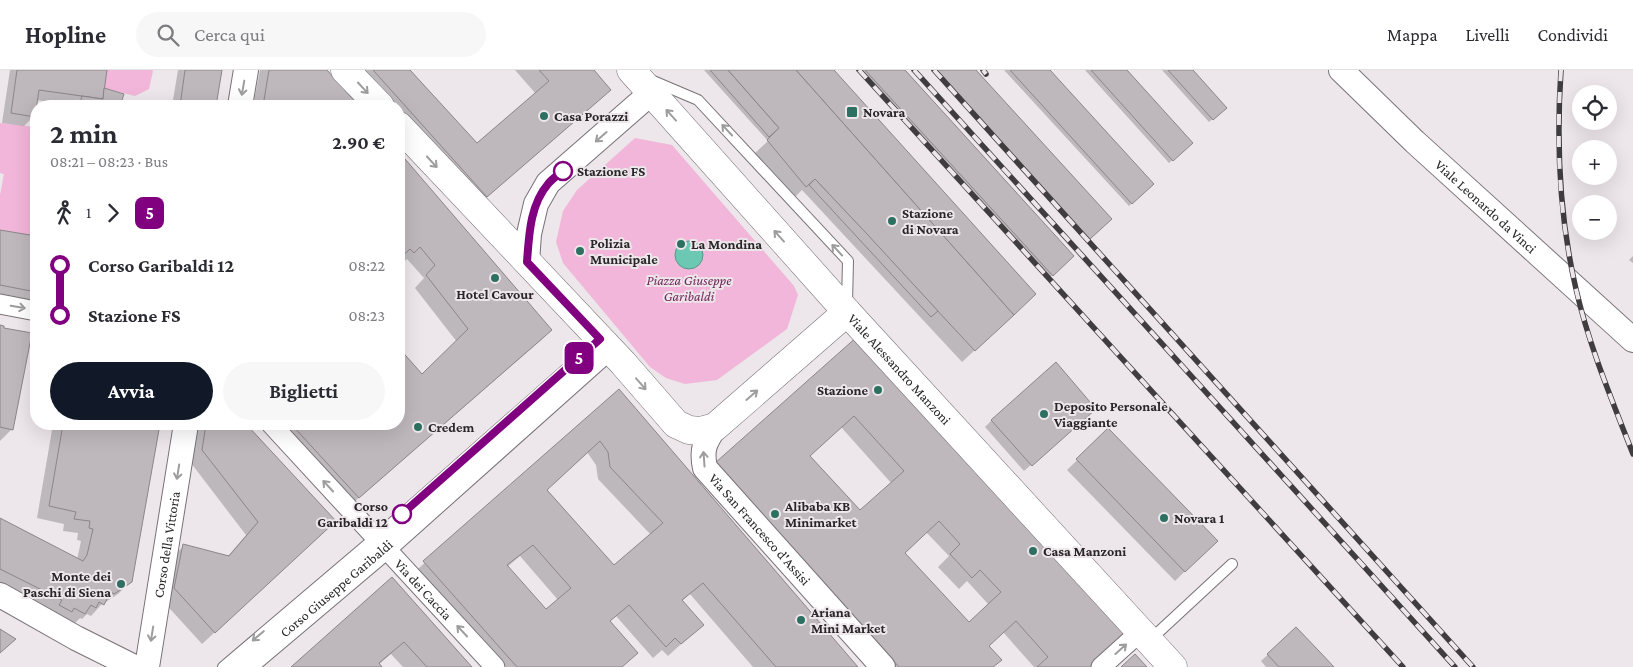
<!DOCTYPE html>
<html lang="it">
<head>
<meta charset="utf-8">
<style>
	:root { --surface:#fff; --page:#f7f7f7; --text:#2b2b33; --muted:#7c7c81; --line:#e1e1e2; --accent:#111827 }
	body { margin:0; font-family:"Crimson Pro",serif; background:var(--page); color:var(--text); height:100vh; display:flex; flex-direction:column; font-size:19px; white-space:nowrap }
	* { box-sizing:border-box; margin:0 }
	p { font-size:16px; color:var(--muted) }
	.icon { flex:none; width:28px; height:28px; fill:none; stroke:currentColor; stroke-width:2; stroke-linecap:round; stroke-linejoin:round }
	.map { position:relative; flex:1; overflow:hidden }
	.sheet { position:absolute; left:30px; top:30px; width:375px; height:330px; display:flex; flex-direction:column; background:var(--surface); border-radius:20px; box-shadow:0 5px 20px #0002 }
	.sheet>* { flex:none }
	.badge { padding:0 10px; border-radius:8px; font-size:18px; line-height:32px }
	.controls { position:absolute; left:1572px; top:15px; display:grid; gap:10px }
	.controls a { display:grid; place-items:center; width:45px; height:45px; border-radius:50%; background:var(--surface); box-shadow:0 5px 20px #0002; font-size:25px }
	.map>.badge { position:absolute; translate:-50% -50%; box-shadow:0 0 0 2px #fff }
	.legs { display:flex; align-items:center; gap:8px; height:55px; padding:0 20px; font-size:16px }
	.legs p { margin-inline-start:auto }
	.head { display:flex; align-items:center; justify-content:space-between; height:85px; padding:0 20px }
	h1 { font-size:28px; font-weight:700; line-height:38px }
	.button { display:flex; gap:10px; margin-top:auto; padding:10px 20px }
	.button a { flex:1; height:58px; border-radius:30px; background:var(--accent); color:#fff; font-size:20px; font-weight:700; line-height:58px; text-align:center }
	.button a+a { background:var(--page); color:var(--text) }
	ul { padding:0 20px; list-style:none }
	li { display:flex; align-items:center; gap:18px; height:50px; font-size:19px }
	li i { display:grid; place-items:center; width:8px; height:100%; margin:0 6px; background:currentColor }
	li i::after { content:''; width:12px; height:12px; margin:-6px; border:4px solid; border-radius:50%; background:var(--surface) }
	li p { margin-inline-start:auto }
	li:first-child i { background:linear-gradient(#0000 50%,currentColor 0) }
	li:last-child i { background:linear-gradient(currentColor 50%,#0000 0) }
	header { display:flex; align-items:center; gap:30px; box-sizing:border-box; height:70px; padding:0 25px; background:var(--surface); border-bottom:1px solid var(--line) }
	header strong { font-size:24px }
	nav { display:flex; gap:28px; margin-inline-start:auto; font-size:18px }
	.search { width:350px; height:45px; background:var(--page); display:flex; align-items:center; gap:12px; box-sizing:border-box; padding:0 18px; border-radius:28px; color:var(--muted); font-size:19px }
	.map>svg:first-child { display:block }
</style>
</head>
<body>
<header>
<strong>Hopline</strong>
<div class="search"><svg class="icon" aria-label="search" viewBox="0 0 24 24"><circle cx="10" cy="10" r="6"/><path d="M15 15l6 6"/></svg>Cerca qui</div>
<nav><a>Mappa</a><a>Livelli</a><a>Condividi</a></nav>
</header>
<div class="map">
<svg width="1633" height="597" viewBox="0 0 1633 597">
	<rect width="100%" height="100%" fill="#ede6ea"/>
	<g fill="#f1b6d9">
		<path d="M 107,0 L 152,0 L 153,1 L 149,19 L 135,26 L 104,18 Z"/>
		<path d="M 0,53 L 36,57 L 36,166 L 0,160 L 0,125 L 4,104 L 0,103 Z"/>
		<path d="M 635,68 L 672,75 L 794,216 L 798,225 L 787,259 L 717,310 L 685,314 L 666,308 L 650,297 L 563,193 L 556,172 L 563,141 L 577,120 Z"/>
	</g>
	<circle fill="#6dc8b3" stroke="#589789" cx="689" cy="185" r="14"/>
	<g fill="#0003" fill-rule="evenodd">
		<path d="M 10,0 L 106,0 L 103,19 L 122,24 L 119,36 L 75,36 L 36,30 L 34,46 L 24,56 L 2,53 Z"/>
		<path d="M 178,0 L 221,0 L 215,36 L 172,36 Z"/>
		<path d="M 260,0 L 326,0 L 357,36 L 253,36 Z"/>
		<path d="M 350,0 L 408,0 L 477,75 L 536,24 L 515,0 L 593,0 L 597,32 L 474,138 L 399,54 L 399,36 L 383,36 Z"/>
		<path d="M 704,0 L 833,0 L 1000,257 L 962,292 L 802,120 L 793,129 L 755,83 L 768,71 Z"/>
		<path d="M 860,0 L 903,0 L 1073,186 L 1049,208 Z"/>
		<path d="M 931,0 L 975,0 L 1110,149 L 1087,171 Z"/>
		<path d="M 1004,0 L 1048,0 L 1152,114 L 1129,136 Z"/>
		<path d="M 1085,0 L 1125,0 L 1192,73 L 1169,93 Z"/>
		<path d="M 1162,0 L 1191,0 L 1225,38 L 1209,52 Z"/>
		<path d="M 399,84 L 551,260 L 539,272 L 346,439 L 267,354 L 399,354 L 399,280 L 422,306 L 457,272 L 415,218 L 424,208 L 407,189 L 401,195 L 399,192 Z"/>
		<path d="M 0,161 L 36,168 L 36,239 L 0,233 Z"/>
		<path d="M 1633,186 L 1633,193 L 1629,190 Z"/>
		<path d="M 0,256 L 12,359 L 0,371 Z"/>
		<path d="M 859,267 L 1092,597 L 1034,597 L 1003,562 L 987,576 L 993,597 L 876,597 L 704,406 ZM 841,357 L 892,414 L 860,442 L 809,386 ZM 926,462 L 949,486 L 938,497 L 959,519 L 967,511 L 989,535 L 969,554 L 904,484 Z"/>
		<path d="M 619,321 L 856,597 L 753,597 L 690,524 L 682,531 L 702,555 L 668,586 L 662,580 L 653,588 L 616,546 L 609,552 L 622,597 L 494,597 L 411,505 ZM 587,382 L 596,395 L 598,409 L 651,465 L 614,497 L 546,420 ZM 520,486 L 558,530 L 545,541 L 507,497 Z"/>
		<path d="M 1088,345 L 1024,401 L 985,357 L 992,350 Z"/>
		<path d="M 53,354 L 159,354 L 131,511 L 118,524 L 101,535 L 91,546 L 87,544 L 82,549 L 80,548 L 72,556 L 0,518 L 0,449 L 77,490 L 81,471 L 77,470 L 78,463 L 63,461 L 64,454 L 37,448 Z"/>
		<path d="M 197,354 L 245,354 L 335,451 L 202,574 L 162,530 L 171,488 L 184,476 L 228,486 L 246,465 L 191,393 Z"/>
		<path d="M 1108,360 L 1216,471 L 1175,511 L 1067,400 Z"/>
		<path d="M 392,509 L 470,597 L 403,597 L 391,584 L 378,595 L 380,597 L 293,597 Z"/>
		<path d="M 1296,558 L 1332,597 L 1266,597 L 1261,591 Z"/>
	</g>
	<g fill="#beb7bb" stroke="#8c8589" fill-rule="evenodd">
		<path d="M 17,0 L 107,0 L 103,29 L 39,20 L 35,47 L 11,43 Z"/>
		<path d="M 185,0 L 222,0 L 216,36 L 180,36 Z"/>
		<path d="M 269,0 L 327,0 L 359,36 L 263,36 Z"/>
		<path d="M 373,0 L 410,0 L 477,73 L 549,11 L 539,0 L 594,0 L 611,20 L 487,127 Z"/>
		<path d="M 710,0 L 728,0 L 779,58 L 769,67 Z"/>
		<path d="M 728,0 L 796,0 L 1014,245 L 975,281 L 815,109 L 806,117 L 767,70 L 779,58 Z"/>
		<path d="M 796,0 L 834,0 L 1036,224 L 1014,245 Z"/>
		<path d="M 865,0 L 905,0 L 1074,186 L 1053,206 Z"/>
		<path d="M 937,0 L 976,0 L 1112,149 L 1090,169 Z"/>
		<path d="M 1010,0 L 1050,0 L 1154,114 L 1132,134 Z"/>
		<path d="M 1091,0 L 1127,0 L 1193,73 L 1173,91 Z"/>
		<path d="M 1168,0 L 1193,0 L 1227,38 L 1213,50 Z"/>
		<path d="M 104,18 L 124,24 L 120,36 L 79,36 L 82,26 L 103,29 Z"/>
		<path d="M 399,82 L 552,260 L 359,428 L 291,354 L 399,354 L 399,278 L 422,304 L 468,259 L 426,205 L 435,195 L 420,177 L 414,183 L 410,179 L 399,189 Z"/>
		<path d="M 815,109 L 867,164 L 938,241 L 931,247 L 809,115 Z"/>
		<path d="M 0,160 L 36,166 L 36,222 L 0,215 Z"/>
		<path d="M 0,255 L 4,256 L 4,258 L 32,263 L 13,360 L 0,357 Z"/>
		<path d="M 859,265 L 1129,565 L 1093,597 L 1037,597 L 1048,587 L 1016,551 L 989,576 L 1002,590 L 993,597 L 899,597 L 715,393 ZM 854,346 L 904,401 L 860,440 L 810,386 ZM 939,451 L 960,474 L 950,484 L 972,508 L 980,500 L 1001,522 L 969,552 L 905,483 Z"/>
		<path d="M 1056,292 L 1096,339 L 1032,396 L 991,350 Z"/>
		<path d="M 619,319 L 858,597 L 776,597 L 703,513 L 682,530 L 704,555 L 681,574 L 675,568 L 666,577 L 629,535 L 610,551 L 638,583 L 622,597 L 517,597 L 423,491 ZM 600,371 L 608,382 L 610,397 L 663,453 L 614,495 L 547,420 ZM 533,475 L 571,518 L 546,539 L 507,495 Z"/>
		<path d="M 63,354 L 160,354 L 132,512 L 114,524 L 108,520 L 106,523 L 109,525 L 104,535 L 99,532 L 96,538 L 91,535 L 85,544 L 74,538 L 72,542 L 59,535 L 62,530 L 0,499 L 0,448 L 83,491 L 87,485 L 93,459 L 89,458 L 90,451 L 74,449 L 76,442 L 49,436 Z"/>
		<path d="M 206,354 L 246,354 L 336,451 L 215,563 L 174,518 L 183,474 L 229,486 L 258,452 L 202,380 Z"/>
		<path d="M 1108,358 L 1218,471 L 1185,502 L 1076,389 Z"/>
		<path d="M 392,507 L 472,597 L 427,597 L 404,572 L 379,593 L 382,597 L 291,597 Z"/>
		<path d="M 1296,557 L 1319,581 L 1334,597 L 1279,597 L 1267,584 Z"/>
		<path d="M 0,559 L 16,569 L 0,583 Z"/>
		<path d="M 1135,584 L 1147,597 L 1121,597 Z"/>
	</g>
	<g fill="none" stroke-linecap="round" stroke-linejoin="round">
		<g stroke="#787276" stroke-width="12">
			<g id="service">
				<path d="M 651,10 L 698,30 L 848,191 L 847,233"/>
				<path d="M 1150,570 L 1232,494"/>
				<path d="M 223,597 L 376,467 L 599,270"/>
			</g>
		</g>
		<g stroke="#787276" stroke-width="21">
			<g id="minor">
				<path d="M 0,234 L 36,241"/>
				<path id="s1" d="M 271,354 L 495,597"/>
				<path d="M 1101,597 L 1141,561"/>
			</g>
		</g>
		<g stroke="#787276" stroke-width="26">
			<g id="tertiary">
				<path id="s2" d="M 1341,0 L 1415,72 L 1633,270"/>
				<path d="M 240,36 L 246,0"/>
				<path d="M 527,192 L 529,164 L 536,134 L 548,113 L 651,23"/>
				<path id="s3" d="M 715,357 C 705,372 701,379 705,398 L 883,597"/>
				<path d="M 0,525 L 76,568 L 134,597"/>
				<path id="s4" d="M 147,597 L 186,354"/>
				<path id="s5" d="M 243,597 L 385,477 L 608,278"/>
			</g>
		</g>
		<g stroke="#787276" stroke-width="29">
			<g id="secondary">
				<path d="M 345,0 L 380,36"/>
				<path id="s6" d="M 631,0 L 847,242 L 1173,597"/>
				<path d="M 399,56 L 623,293 L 676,354 L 689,360 L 701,361 L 715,357 L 847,242"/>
			</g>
		</g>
		<use href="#service" stroke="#fff" stroke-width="10"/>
		<use href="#minor" stroke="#fff" stroke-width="19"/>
		<use href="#tertiary" stroke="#fff" stroke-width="24"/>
		<use href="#secondary" stroke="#fff" stroke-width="28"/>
		<g stroke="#403d3f" stroke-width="5.5">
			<g id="rail">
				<path d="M 859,0 L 1403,597"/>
				<path d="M 914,0 L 1455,597"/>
				<path d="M 934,0 L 1473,597"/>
				<path d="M 983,0 L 986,4"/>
				<path d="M 1561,0 C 1556,75 1559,146 1576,219 C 1589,276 1612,330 1633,384"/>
			</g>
		</g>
		<use href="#rail" stroke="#ede6ea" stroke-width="4" stroke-dasharray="11" stroke-linecap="butt"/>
	</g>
	<defs><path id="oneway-shaft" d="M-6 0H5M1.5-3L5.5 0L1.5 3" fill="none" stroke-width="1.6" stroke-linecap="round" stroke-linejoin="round" transform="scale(1.25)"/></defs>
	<g stroke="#9e9d9e">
		<use href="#oneway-shaft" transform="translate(243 18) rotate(100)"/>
		<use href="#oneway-shaft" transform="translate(363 18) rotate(47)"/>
		<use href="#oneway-shaft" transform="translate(671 45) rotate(-132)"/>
		<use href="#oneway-shaft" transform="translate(727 60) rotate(-133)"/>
		<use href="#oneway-shaft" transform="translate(601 67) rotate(139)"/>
		<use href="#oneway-shaft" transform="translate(432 92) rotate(47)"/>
		<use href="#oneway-shaft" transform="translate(779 166) rotate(-132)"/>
		<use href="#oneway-shaft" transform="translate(837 180) rotate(-133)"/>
		<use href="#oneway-shaft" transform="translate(18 237) rotate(10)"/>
		<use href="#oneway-shaft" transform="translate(641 314) rotate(49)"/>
		<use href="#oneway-shaft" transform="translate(752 325) rotate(-41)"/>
		<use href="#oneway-shaft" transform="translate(704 389) rotate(-94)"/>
		<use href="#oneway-shaft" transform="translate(178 402) rotate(99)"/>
		<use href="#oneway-shaft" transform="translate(328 416) rotate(-133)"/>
		<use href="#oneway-shaft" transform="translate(462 561) rotate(-133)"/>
		<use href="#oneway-shaft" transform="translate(152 564) rotate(99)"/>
		<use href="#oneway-shaft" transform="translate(258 566) rotate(140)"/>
		<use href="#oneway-shaft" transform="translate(1121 579) rotate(-42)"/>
	</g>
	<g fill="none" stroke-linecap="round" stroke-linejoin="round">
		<g stroke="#fff" stroke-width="11">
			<path id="line-1" d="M 402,444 L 600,269 L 527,192 C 529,165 530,135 548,114 C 552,109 558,105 563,101"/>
		</g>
		<use href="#line-1" stroke="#800080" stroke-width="8"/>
	</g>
	<g fill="#2d7061" stroke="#ede6ea" stroke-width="2">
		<rect x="846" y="36" width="12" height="12" rx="2.5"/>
		<circle cx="544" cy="46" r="5"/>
		<circle cx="892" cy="151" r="5"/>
		<circle cx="681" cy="174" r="5"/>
		<circle cx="580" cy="181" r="5"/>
		<circle cx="495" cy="208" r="5"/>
		<circle cx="878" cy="320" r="5"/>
		<circle cx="1044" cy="344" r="5"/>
		<circle cx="418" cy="357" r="5"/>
		<circle cx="775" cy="444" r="5"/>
		<circle cx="1164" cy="448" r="5"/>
		<circle cx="1033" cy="481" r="5"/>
		<circle cx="121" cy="514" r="5"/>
		<circle cx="801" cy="550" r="5"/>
	</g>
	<g fill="#fff" stroke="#800080" stroke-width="2.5">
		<circle cx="563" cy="101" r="9"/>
		<circle cx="402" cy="444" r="9"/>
	</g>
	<g text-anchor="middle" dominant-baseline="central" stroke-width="4" stroke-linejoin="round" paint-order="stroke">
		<g font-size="14" font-weight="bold" fill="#282627" stroke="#ede6ea" text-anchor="start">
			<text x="863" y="42">Novara</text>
			<text x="554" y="46">Casa Porazzi</text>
			<text x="902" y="143">Stazione<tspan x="902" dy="16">di Novara</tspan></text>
			<text x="590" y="173">Polizia<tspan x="590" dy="16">Municipale</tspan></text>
			<text x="691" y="174">La Mondina</text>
			<text x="495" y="224" text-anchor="middle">Hotel Cavour</text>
			<text x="868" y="320" text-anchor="end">Stazione</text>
			<text x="1054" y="336">Deposito Personale<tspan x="1054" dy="16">Viaggiante</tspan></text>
			<text x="428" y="357">Credem</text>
			<text x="785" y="436">Alibaba KB<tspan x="785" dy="16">Minimarket</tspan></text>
			<text x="1174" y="448">Novara 1</text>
			<text x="1043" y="481">Casa Manzoni</text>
			<text x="111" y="506" text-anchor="end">Monte dei<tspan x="111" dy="16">Paschi di Siena</tspan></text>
			<text x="811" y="542">Ariana<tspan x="811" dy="16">Mini Market</tspan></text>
		</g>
		<g font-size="14" font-weight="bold" fill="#282627" stroke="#ede6ea" text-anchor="start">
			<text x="577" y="101">Stazione FS</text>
			<text x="388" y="436" text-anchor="end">Corso<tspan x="388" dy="16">Garibaldi 12</tspan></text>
		</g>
		<g font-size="14" fill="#282627" stroke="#ede6ea">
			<text stroke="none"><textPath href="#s2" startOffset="199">Viale Leonardo da Vinci</textPath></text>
			<text stroke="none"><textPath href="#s6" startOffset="402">Viale Alessandro Manzoni</textPath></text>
			<text stroke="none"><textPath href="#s3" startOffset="126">Via San Francesco d'Assisi</textPath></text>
			<text stroke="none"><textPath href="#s4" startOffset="124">Corso della Vittoria</textPath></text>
			<text stroke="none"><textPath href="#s5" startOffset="122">Corso Giuseppe Garibaldi</textPath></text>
			<text stroke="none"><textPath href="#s1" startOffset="225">Via dei Caccia</textPath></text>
		</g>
		<g font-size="14" font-style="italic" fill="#73275a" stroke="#ede6ea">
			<text x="689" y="210">Piazza Giuseppe<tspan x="689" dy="16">Garibaldi</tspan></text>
		</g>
	</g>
</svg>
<div class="controls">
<a><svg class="icon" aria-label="locate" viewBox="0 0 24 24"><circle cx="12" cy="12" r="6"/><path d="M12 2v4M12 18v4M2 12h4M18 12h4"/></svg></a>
<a>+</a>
<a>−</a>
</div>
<b class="badge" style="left:579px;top:288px;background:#800080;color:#fff">5</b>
<section class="sheet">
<div class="head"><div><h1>2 min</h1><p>08:21 – 08:23 · Bus</p></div><b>2.90 €</b></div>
<div class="legs"><svg class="icon" aria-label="walk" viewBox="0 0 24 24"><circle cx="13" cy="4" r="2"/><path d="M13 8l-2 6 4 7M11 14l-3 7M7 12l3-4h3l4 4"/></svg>1<svg class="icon" aria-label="forward" viewBox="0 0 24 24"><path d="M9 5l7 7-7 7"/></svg><b class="badge" style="background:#800080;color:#fff">5</b></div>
<ul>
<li><i style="color:#800080"></i><b>Corso Garibaldi 12</b><p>08:22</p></li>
<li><i style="color:#800080"></i><b>Stazione FS</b><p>08:23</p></li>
</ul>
<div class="button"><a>Avvia</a><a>Biglietti</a></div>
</section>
</div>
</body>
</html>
